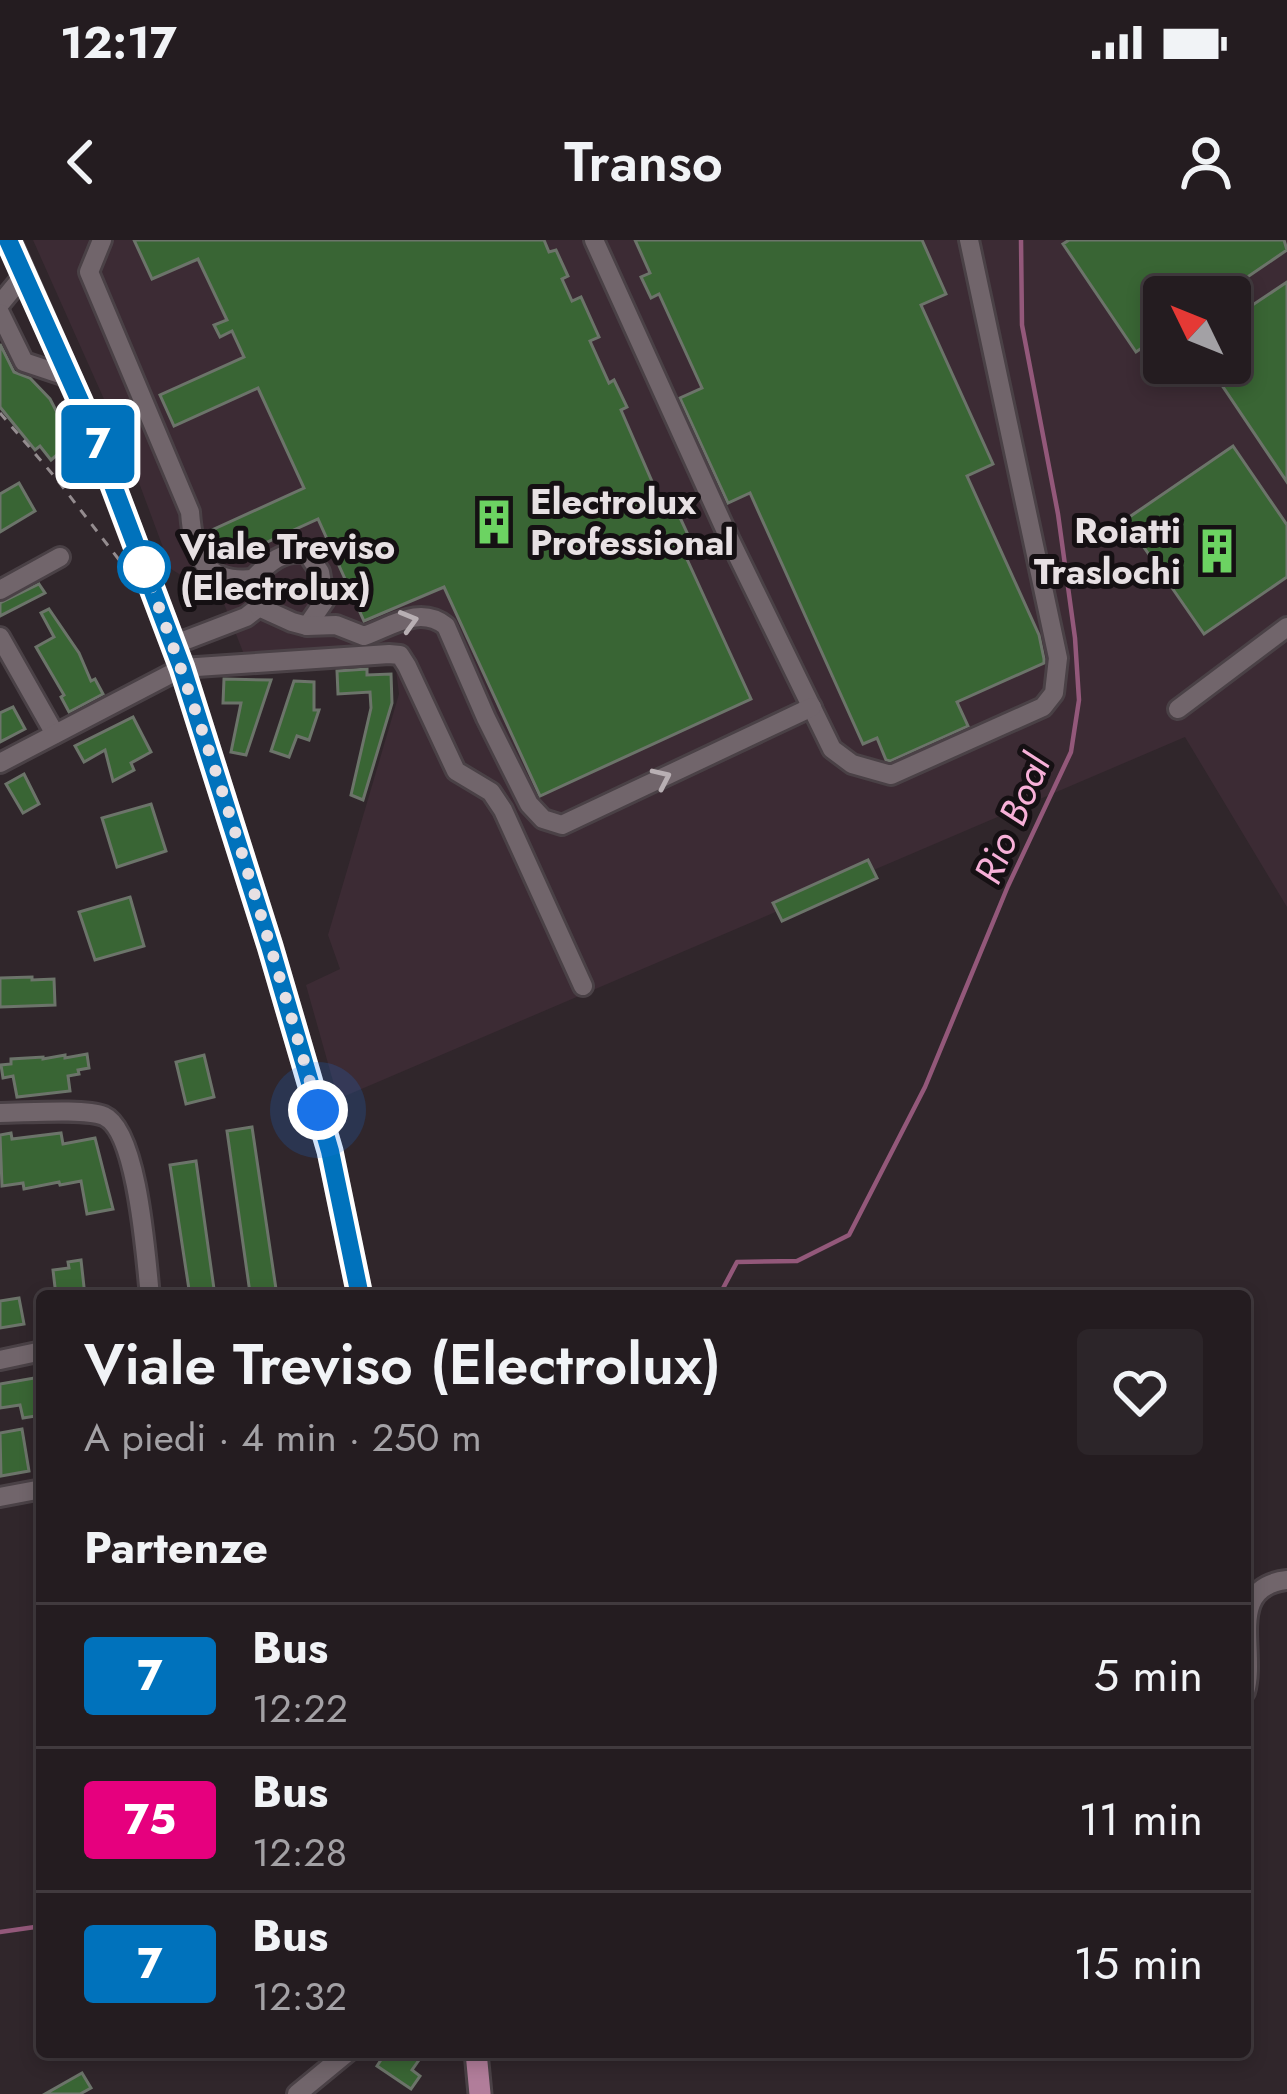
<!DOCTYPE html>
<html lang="it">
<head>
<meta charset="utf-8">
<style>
	:root { --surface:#241c20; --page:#2c2529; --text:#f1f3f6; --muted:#a3a1a5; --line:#413a3e }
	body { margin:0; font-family:Jost,sans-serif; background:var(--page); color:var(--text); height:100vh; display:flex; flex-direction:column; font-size:45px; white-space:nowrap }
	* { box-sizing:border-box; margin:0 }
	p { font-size:39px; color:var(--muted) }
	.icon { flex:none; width:66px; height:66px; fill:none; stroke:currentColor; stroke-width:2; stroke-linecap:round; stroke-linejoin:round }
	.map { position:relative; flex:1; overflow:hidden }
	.drawer { position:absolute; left:36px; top:1050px; width:1215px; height:768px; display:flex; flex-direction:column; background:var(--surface); border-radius:12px; box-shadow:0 6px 18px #0003,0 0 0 3px var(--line) }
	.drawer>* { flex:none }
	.badge { padding:0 24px; border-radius:9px; font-size:42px; line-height:78px }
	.needle { width:78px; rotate:313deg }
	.tools { position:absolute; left:1143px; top:36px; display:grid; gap:24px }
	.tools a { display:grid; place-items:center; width:108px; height:108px; border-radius:12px; background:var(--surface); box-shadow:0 6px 18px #0003,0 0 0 3px var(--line); font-size:60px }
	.you { position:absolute; width:60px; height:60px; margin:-30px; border:9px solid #fff; border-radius:50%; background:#1a73e8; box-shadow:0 0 0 18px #1a73e833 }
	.map>.badge { position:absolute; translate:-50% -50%; box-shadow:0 0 0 6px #fff }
	h2 { padding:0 48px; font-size:45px; line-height:108px }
	.round { display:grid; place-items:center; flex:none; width:126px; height:126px; border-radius:12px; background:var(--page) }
	.summary { display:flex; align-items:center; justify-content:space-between; height:204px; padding:0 48px }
	h1 { font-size:57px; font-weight:600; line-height:90px }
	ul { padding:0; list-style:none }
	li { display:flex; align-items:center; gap:36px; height:144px; padding:0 48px; border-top:3px solid var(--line) }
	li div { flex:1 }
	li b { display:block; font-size:45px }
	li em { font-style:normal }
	li .badge { min-width:132px; font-weight:700; text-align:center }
	.status { display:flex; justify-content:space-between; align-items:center; height:84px; padding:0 60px; background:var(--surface); direction:ltr }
	.status svg { height:33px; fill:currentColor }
	header { display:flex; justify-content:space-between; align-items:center; height:156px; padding:0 48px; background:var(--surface); font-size:54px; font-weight:600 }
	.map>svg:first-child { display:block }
</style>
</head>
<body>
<div class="status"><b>12:17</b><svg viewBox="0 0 49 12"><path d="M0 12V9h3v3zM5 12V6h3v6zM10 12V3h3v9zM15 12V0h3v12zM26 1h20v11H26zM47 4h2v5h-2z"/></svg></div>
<header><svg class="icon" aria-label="back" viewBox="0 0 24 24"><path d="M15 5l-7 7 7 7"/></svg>Transo<svg class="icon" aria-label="person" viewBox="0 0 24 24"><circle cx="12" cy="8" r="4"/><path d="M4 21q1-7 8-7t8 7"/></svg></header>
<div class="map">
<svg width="1287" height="1854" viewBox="0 0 1287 1854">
	<rect width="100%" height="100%" fill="#30262b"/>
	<path fill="#3c2b34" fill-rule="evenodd" d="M 33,0 L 1287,0 L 1287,667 L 1185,497 L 338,859 L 306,745 L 340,729 L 328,695 L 399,454 L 396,430 L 383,403 L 245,417 L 223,361 L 171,329 L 128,213 ZM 1164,57 L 1230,57 L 1230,123 L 1164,123 Z"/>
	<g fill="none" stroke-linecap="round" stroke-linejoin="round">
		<g stroke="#93587a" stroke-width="4.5">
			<path d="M 719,1056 L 737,1022 L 797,1021 L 849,995 L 925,847 L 1008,646 L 1071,512 L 1079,460 L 1075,398 L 1058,274 L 1022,85 L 1021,0"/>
			<path d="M 0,1692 L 42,1686"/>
		</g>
	</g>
	<g fill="#396534" stroke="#6c746a" stroke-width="3">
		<path d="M 134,0 L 544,0 L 549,12 L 556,10 L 568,36 L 562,39 L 572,61 L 581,57 L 599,97 L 590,101 L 609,143 L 614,140 L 627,167 L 621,170 L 667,276 L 677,271 L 696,312 L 686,317 L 751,459 L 540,556 L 444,347 L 364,381 L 318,279 L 226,321 L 212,290 L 304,248 L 258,148 L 174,186 L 160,155 L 244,117 L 232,91 L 220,97 L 214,85 L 227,80 L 198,19 L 152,39 Z"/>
		<path d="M 635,0 L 922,0 L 946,54 L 921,65 L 993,224 L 967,236 L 1039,395 L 1044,419 L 1044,423 L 957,462 L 968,486 L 890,521 L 886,520 L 877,498 L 863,504 L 750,253 L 728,263 L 680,158 L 702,148 L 659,54 L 651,58 L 641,37 L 650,33 Z"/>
		<path d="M 1069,0 L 1284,0 L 1287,10 L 1218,57 L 1164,57 L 1164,93 L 1136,112 L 1063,4 Z"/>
		<path d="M 1287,42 L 1287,242 L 1207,123 L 1230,123 L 1230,80 Z"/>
		<path d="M 0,104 L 14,132 L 30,138 L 50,159 L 62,182 L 63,194 L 71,203 L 51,220 L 40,206 L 35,210 L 0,167 Z"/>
		<path d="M 1233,206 L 1287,285 L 1287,337 L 1204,394 L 1125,280 Z"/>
		<path d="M 19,243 L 35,271 L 0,292 L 0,254 Z"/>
		<path d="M 39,344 L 45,353 L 0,376 L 0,363 Z"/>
		<path d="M 49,369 L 79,413 L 91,441 L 95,439 L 103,454 L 69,472 L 61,457 L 64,455 L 36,407 L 54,397 L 41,373 Z"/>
		<path d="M 367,429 L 367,435 L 391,434 L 392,463 L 363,560 L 351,555 L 371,468 L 370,452 L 338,454 L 337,431 Z"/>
		<path d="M 224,439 L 271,440 L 246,515 L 231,512 L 241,463 L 223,463 Z"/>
		<path d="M 294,441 L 314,442 L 314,470 L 319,470 L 309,500 L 297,496 L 289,517 L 271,511 Z"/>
		<path d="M 13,467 L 25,489 L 0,502 L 0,473 Z"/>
		<path d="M 133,477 L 151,512 L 131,523 L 134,530 L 113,541 L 105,510 L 84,522 L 75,506 Z"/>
		<path d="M 24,534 L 39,564 L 23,573 L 6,544 Z"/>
		<path d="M 151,564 L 166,611 L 117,627 L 102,578 Z"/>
		<path d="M 868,620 L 877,638 L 782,681 L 773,663 Z"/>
		<path d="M 130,657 L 144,706 L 95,720 L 79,672 Z"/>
		<path d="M 32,737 L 32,740 L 54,739 L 55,765 L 0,767 L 0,738 Z"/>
		<path d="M 87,814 L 89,828 L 78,830 L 79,834 L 68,836 L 70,851 L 17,857 L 13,836 L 3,838 L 1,825 L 11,824 L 11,819 L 43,817 L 43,819 L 65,815 L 65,818 Z"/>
		<path d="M 204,815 L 214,857 L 186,864 L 176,822 Z"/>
		<path d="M 252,887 L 276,1049 L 250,1053 L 227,891 Z"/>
		<path d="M 11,893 L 12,899 L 61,893 L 63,904 L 95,898 L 113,969 L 87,974 L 81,941 L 60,945 L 59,942 L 24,949 L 23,943 L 2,946 L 0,895 Z"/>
		<path d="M 196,921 L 215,1056 L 190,1056 L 170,925 Z"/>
		<path d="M 81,1020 L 85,1056 L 56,1056 L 53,1030 L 69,1028 L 68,1022 Z"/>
		<path d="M 19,1058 L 24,1084 L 0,1088 L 0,1061 Z"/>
		<path d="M 40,1137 L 42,1175 L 23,1178 L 20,1165 L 0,1168 L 0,1144 Z"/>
		<path d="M 22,1189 L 29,1231 L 1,1236 L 0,1193 Z"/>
		<path d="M 386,1812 L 407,1812 L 419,1820 L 412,1830 L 420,1836 L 411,1849 L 377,1826 Z"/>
		<path d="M 82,1833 L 91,1848 L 80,1854 L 45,1854 Z"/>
	</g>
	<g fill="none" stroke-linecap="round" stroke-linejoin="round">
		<g stroke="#4a4146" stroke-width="24">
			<g id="minor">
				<path d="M 102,0 L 89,32 L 190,272 C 193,315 204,344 253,339 L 260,356 L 259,367 L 246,377 L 173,405"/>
				<path d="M 594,0 L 729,298 L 832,509 L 852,524 L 891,535 L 1043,467 L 1054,453 L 1058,418 L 969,0"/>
				<path d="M 0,64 L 24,35"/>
				<path d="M 0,73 L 24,122 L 69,137"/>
				<path d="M 253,339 C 269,322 283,310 307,313 L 320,332 L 325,360 L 307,386"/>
				<path d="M 0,350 L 60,317"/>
				<path d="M 259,367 L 292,382 L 307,386 L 336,385 L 364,396 C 392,386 420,365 446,386 L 486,478 L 529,564 L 543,579 L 562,585 L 812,467"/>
				<path d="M 0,397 L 55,494"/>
				<path d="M 1178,469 L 1287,387"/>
				<path d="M 0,523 L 182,428 L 389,414 L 400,415 L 407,426 L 456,531 L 491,552 L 503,570 L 583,746"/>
				<path d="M 0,873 C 25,873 84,868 104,876 C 138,891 146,1019 150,1056"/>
				<path d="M 0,1120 L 42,1111"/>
				<path d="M 0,1257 L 42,1249"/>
				<path d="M 1245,1452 C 1257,1411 1225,1347 1287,1340"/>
				<path d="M 297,1854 L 348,1812"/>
			</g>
		</g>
		<g stroke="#4a4146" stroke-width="27">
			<g id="major">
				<path d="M 9,0 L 88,180 L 182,428 L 270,706 L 330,911 L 360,1056"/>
				<path d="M 476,1812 L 480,1854"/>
			</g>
		</g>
		<path stroke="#948c8f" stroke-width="3" stroke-dasharray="9 9" stroke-linecap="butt" d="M 0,173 L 55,237 L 120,321"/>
		<use href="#minor" stroke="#71656b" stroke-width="18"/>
		<use href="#major" stroke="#b17d9a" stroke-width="21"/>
	</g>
	<defs><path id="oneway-chevron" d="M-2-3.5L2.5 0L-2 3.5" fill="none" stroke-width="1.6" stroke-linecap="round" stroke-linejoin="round" transform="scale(3)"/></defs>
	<g stroke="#b8afb3">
		<use href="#oneway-chevron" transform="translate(409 381) rotate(-16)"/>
		<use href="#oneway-chevron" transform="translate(662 538) rotate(-25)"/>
	</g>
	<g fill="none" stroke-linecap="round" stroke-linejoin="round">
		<g stroke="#fff" stroke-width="27">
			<path id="line" d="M 8,0 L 88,179 L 182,428 L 270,706 L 330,911 L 360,1056"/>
		</g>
		<use href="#line" stroke="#0072bc" stroke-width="18"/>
		<path stroke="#e7e0e3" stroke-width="12" stroke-dasharray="0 21.6" d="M 144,327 C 211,505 266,687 318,870"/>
	</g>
	<defs>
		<g id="building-bare" transform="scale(3.6)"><path d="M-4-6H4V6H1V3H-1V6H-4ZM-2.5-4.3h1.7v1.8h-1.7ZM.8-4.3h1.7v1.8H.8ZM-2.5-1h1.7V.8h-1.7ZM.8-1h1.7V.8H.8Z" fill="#6cd362" stroke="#151013" stroke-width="2.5" paint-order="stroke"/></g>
	</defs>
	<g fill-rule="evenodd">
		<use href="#building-bare" x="494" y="282"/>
		<use href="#building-bare" x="1217" y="311"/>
	</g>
	<circle fill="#fff" stroke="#0072bc" stroke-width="6" cx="144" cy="327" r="24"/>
	<g text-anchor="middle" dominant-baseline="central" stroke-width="10" stroke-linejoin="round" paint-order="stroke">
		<g font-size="36" font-weight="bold" fill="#e7e0e3" stroke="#151013" text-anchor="start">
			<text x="530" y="261">Electrolux<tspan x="530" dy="41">Professional</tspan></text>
			<text x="1181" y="290" text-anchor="end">Roiatti<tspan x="1181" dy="41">Traslochi</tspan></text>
		</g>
		<g font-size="36" font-weight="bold" fill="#e7e0e3" stroke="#151013" text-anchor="start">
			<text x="180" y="306">Viale Treviso<tspan x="180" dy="41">(Electrolux)</tspan></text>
		</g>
		<g font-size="39" font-style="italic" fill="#f7b0d8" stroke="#151013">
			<text transform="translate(1012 579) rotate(-67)">Rio Boal</text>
		</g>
	</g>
</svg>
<div class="tools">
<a><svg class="needle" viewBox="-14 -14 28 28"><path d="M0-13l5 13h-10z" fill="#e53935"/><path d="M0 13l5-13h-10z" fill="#a3a1a5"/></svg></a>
</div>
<div class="you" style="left:318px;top:870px"></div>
<b class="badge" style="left:98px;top:204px;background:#0072bc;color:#fff">7</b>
<section class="drawer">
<div class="summary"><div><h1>Viale Treviso (Electrolux)</h1><p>A piedi · 4 min · 250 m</p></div><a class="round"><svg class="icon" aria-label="heart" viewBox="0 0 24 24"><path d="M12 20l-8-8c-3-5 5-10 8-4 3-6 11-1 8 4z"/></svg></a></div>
<h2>Partenze</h2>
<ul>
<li><span class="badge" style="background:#0072bc;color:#fff">7</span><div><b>Bus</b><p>12:22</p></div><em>5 min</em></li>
<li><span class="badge" style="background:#e6007e;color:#fff">75</span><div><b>Bus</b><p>12:28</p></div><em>11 min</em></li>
<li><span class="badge" style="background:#0072bc;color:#fff">7</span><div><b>Bus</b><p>12:32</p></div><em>15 min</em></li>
</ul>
</section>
</div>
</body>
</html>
